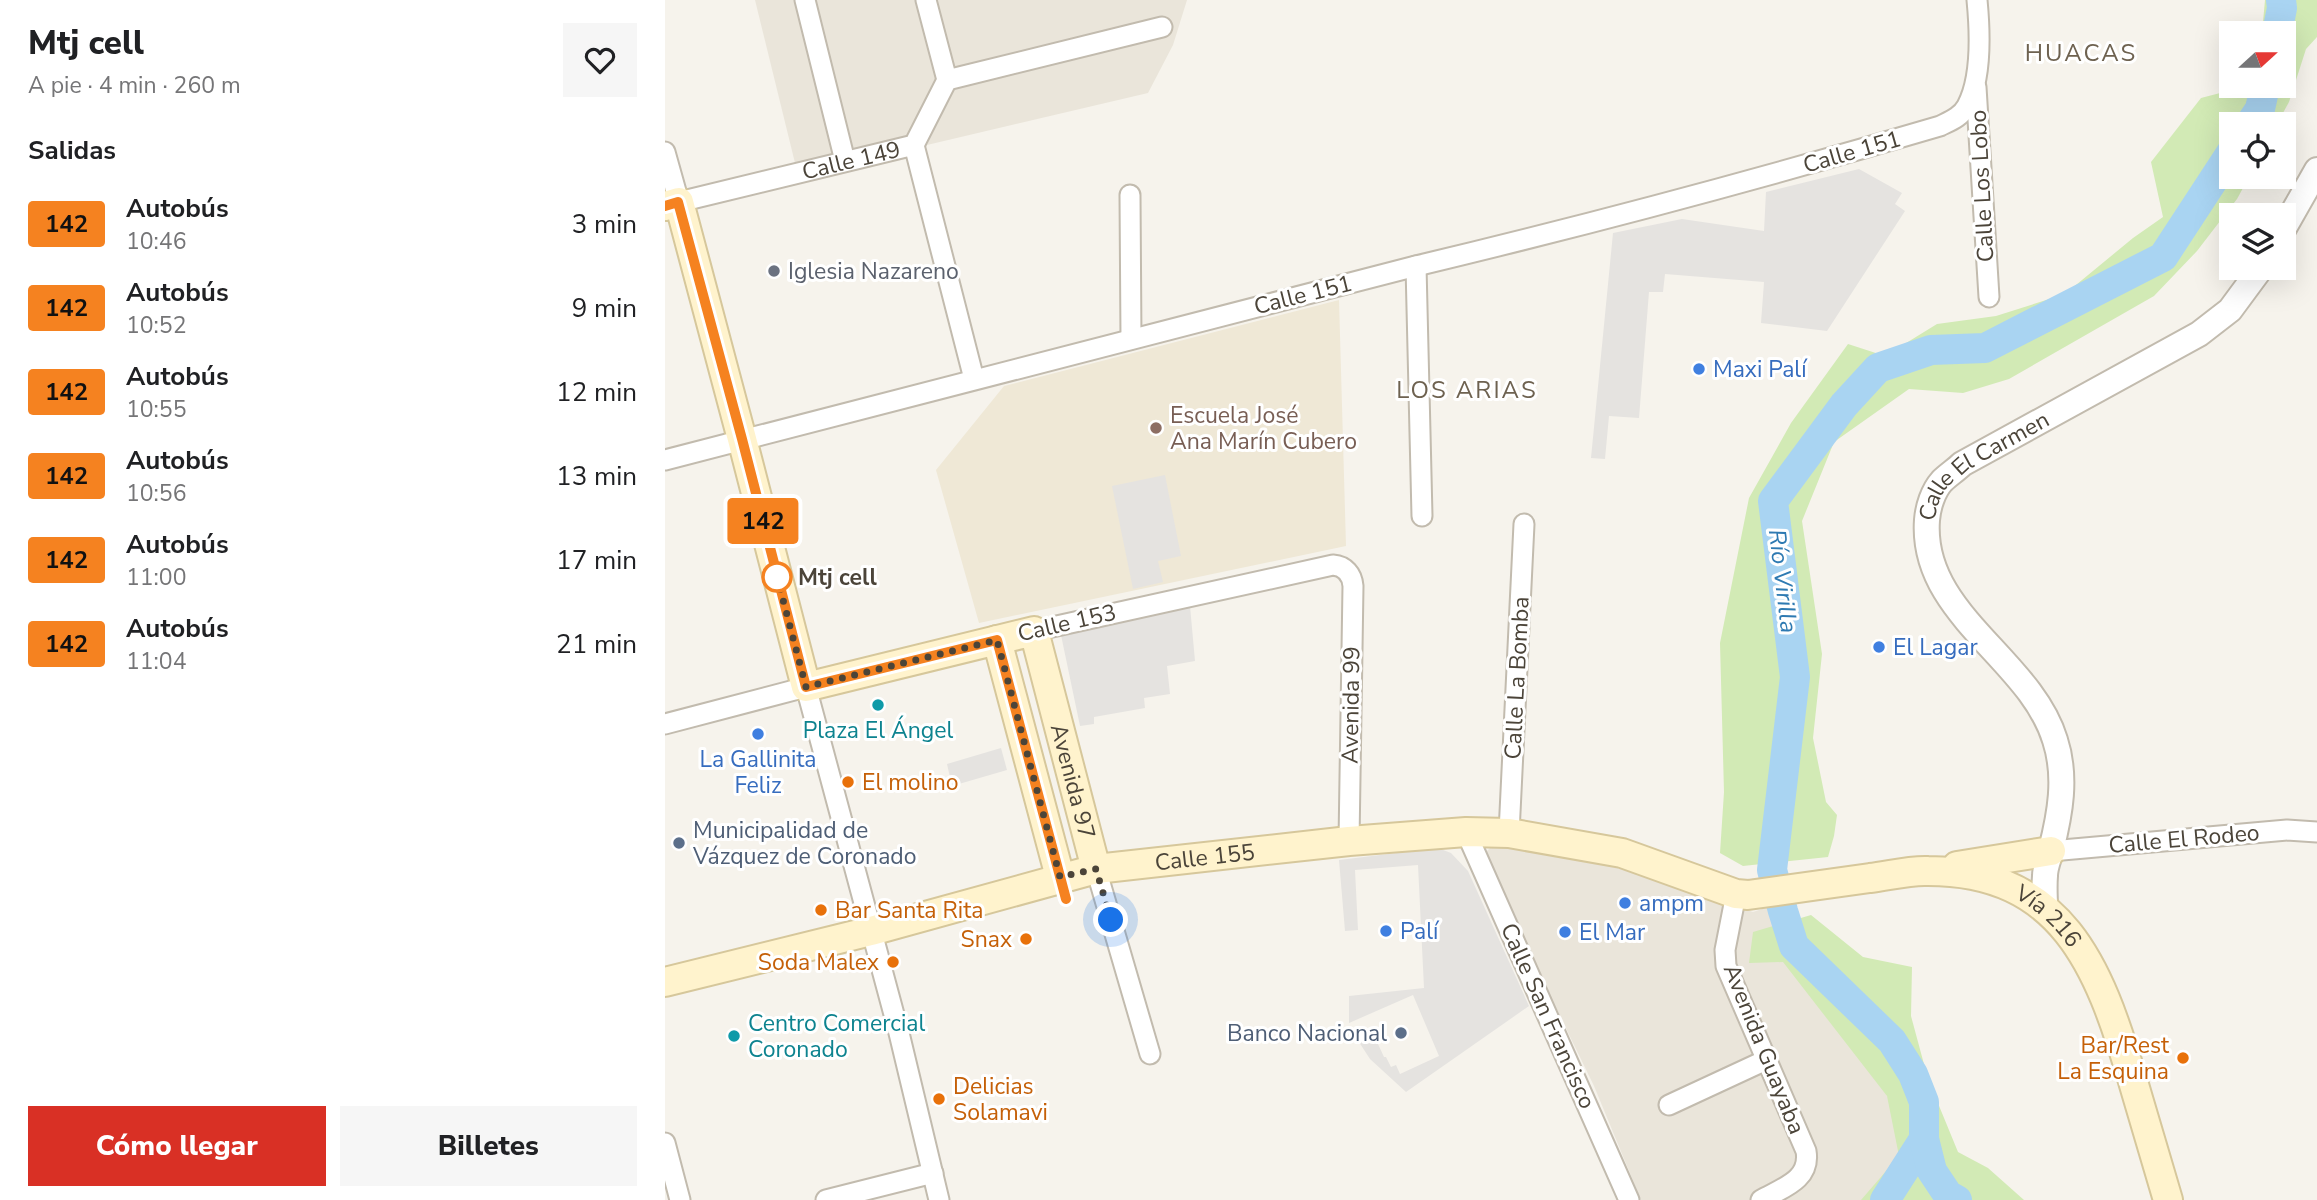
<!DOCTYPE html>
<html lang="es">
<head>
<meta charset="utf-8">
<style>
	:root { --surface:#fff; --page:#f6f6f6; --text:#202124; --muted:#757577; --accent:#d93025 }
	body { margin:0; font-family:"Nunito Sans",sans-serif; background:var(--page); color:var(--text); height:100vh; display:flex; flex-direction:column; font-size:26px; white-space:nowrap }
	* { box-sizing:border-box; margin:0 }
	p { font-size:23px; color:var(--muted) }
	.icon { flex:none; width:38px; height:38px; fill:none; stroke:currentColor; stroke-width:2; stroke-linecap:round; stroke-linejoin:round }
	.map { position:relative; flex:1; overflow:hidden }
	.side { display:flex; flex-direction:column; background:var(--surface); width:665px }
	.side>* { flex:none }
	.badge { padding:0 14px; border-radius:5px; font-size:24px; line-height:46px }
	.needle { width:46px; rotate:69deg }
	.tools { position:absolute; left:1554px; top:21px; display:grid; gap:14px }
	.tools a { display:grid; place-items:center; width:77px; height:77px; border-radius:0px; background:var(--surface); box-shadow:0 7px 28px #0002; font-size:35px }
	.you { position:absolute; width:35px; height:35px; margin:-18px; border:5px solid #fff; border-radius:50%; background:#1a73e8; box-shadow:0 0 0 10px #1a73e833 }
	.map>.badge { position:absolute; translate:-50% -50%; box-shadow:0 0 0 4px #fff }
	h2 { padding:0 28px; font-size:26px; line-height:63px }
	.round { display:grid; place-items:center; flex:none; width:74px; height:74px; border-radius:0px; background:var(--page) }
	.headline { display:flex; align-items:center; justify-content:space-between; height:119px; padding:0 28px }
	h1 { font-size:33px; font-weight:800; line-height:52px }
	.primary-button { display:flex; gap:14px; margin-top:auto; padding:14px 28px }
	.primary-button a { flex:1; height:80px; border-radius:0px; background:var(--accent); color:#fff; font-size:28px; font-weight:800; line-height:80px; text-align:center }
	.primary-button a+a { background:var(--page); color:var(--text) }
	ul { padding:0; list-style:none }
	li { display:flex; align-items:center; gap:21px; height:84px; padding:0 28px }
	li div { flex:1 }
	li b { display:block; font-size:26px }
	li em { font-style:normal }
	li .badge { min-width:77px; font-weight:700; text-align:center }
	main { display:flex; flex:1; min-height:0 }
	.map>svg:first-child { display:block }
</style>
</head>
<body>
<main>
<section class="side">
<div class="headline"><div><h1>Mtj cell</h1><p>A pie · 4 min · 260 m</p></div><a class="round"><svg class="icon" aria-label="heart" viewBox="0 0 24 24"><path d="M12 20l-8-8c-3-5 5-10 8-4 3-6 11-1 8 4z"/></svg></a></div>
<h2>Salidas</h2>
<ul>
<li><span class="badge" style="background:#f58220;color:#111">142</span><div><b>Autobús</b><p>10:46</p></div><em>3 min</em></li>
<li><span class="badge" style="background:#f58220;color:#111">142</span><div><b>Autobús</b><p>10:52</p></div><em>9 min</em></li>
<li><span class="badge" style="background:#f58220;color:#111">142</span><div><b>Autobús</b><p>10:55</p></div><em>12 min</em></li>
<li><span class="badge" style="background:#f58220;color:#111">142</span><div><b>Autobús</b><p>10:56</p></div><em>13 min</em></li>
<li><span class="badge" style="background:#f58220;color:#111">142</span><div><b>Autobús</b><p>11:00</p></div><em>17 min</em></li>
<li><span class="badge" style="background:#f58220;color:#111">142</span><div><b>Autobús</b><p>11:04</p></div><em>21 min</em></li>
</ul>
<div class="primary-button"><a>Cómo llegar</a><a>Billetes</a></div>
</section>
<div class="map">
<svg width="1652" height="1200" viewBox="0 0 1652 1200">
	<rect width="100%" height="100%" fill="#f6f3ec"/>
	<g fill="#eae5da">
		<path d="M 90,0 L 522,0 L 508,45 L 483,93 L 262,145 L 268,130 L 130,163 Z"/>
		<path d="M 829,844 L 927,859 L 1088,912 L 1106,906 L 1121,951 L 1164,994 L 1246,1138 L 1208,1200 L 976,1200 L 929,1086 L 822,866 L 821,852 Z"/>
	</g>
	<path fill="#efe8d6" d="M 674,300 L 681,546 L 314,623 L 271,470 L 339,386 Z"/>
	<g fill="#d2eab5">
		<path d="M 1600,0 L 1652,0 L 1652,37 L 1641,49 L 1624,102 L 1612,124 L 1566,124 L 1566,177 L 1584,177 L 1572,199 L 1532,251 L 1489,296 L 1344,379 L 1298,393 L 1244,389 L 1169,442 L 1137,521 L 1157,654 L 1148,738 L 1161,802 L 1172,815 L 1169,836 L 1163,857 L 1078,866 L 1055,853 L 1059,792 L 1055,643 L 1084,498 L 1126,423 L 1183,344 L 1220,356 L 1272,324 L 1331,316 L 1400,294 L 1468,238 L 1498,217 L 1486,162 L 1536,98 L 1582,86 L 1619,86 L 1619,33 L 1597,33 Z"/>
		<path d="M 1146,915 L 1198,957 L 1247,967 L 1246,1016 L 1263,1079 L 1293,1152 L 1323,1168 L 1359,1200 L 1196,1200 L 1234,1156 L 1222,1096 L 1118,962 L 1084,963 L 1088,932 Z"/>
	</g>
	<g fill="#e5e3e0">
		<path d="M 1194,169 L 1237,193 L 1230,204 L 1240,211 L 1162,331 L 1096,323 L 1099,282 L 1000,274 L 998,292 L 984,292 L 974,418 L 944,416 L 940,459 L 926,458 L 948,233 L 1017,219 L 1099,231 L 1101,192 Z"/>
		<path d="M 500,475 L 516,556 L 493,561 L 498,582 L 468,589 L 447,486 Z"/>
		<path d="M 525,606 L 530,661 L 502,666 L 505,694 L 479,698 L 480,708 L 429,717 L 429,724 L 415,726 L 396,635 Z"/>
		<path d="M 336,748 L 342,770 L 287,786 L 282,764 Z"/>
		<path d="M 773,848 L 786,853 L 803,871 L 864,1006 L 741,1092 L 705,1059 L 690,1036 L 706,1029 L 719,1057 L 721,1057 L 726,1067 L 731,1065 L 735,1074 L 774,1056 L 748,995 L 684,1023 L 684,996 L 759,988 L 753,865 L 690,870 L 693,930 L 680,931 L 674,860 Z"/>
	</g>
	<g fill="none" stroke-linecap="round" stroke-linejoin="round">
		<g stroke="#a9d4f2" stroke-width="30">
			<path d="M 1612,33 L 1617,8 L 1616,0"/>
			<path d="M 1585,124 L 1595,109 L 1600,86"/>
			<path d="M 1220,1200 L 1259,1139"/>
			<path d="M 1292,1200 L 1283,1195 L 1267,1171 L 1259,1139 L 1259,1102 L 1248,1074 L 1227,1041 L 1129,946 L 1118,911 L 1107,870 L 1130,677 L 1108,501 L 1179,405 L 1213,368 L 1266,350 L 1320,348 L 1498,257 L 1566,153"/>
		</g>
		<g stroke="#c2bbae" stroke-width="23">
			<g id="minor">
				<path d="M 140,0 L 180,161"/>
				<path d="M 261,0 L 282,80"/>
				<path d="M 1311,87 L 1324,297"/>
				<path d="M 249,145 L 309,379"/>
				<path id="s1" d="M 0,152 L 14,202 L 249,145 L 282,80 L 497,27"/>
				<path d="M 465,195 L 466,339"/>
				<path d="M 751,266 L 757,516"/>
				<path d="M 0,460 L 751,266 C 927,224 1102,177 1275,126 C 1285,121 1296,117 1302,106 C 1317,78 1315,31 1312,0"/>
				<path d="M 369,631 L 668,565 C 680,566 687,574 688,586 L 684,841"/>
				<path d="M 0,724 L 141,687 L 234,1033 L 274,1200"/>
				<path d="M 801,832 L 964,1200"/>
				<path d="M 844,833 L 859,524"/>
				<path d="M 1386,851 L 1622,830 L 1652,832"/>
				<path d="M 431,869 L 485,1054"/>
				<path d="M 1071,894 L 1060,950 L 1061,966 L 1141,1151 C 1146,1180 1117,1188 1096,1200"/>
				<path d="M 1004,1105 L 1101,1060"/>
				<path d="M 0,1143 L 15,1200"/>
				<path d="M 161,1200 L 268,1173"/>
			</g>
		</g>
		<g stroke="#c2bbae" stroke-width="28">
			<g id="tertiary">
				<path d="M 1619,228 L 1652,170"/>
				<path id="s2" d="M 1380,908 C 1380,898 1379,887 1380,876 C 1380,867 1384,859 1386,850 C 1395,814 1402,777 1390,740 C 1365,658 1255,614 1262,520 C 1263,507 1268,491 1277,481 C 1283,475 1291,470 1297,464 L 1534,334 L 1565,310 L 1596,268"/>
			</g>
		</g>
		<g stroke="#d6c79b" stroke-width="32">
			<g id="secondary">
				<path id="s3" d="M 0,206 L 14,202 L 77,439 L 141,687 L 369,631 L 431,869"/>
				<path d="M 332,640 L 395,877"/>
				<path d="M 1292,866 L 1386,851"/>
				<path id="s4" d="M 0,982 L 206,931 L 431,869 L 684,841 L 801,832 L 844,833 L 957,853 L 1071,894 L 1083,895 C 1124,889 1164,884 1205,878 C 1223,876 1244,870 1263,871 C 1397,871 1434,966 1467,1078 C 1479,1118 1491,1159 1503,1200"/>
			</g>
		</g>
		<use href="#minor" stroke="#fff" stroke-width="19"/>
		<use href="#tertiary" stroke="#fff" stroke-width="24"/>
		<use href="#secondary" stroke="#fff3cd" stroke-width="28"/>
	</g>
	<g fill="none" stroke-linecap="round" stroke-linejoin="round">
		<g stroke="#fff" stroke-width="16">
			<path id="line" d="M 0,206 L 13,202 L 77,439 L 141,687 L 332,640 L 401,899"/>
		</g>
		<use href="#line" stroke="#f58220" stroke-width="10"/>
		<path stroke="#4b4439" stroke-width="7" stroke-dasharray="0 12.6" d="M 112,577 L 141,687 L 332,640 L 395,877 L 431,869 L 446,920"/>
	</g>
	<circle fill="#6b7280" stroke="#fff" stroke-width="2.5" cx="109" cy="271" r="7"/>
	<g fill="#3f7fe0" stroke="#fff" stroke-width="2.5">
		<circle cx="1034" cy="369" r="7"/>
		<circle cx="1214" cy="647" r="7"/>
		<circle cx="93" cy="734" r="7"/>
		<circle cx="960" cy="903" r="7"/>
		<circle cx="721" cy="931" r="7"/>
		<circle cx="900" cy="932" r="7"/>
	</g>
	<circle fill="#8d6e63" stroke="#fff" stroke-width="2.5" cx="491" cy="428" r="7"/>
	<circle fill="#fff" stroke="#f58220" stroke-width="3.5" cx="112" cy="577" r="14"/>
	<g fill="#0f9aa8" stroke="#fff" stroke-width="2.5">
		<circle cx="213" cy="705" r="7"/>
		<circle cx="69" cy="1036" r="7"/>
	</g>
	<g fill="#e8710a" stroke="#fff" stroke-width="2.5">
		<circle cx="183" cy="782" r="7"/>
		<circle cx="156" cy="910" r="7"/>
		<circle cx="361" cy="939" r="7"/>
		<circle cx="228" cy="962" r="7"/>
		<circle cx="1518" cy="1058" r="7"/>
		<circle cx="274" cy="1099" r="7"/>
	</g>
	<g fill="#5c6f8a" stroke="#fff" stroke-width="2.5">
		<circle cx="14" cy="843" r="7"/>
		<circle cx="736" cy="1033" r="7"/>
	</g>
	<g text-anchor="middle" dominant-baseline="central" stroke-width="6" stroke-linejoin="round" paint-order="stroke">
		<g font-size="23" fill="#4b4439" stroke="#fff">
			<text transform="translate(1187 152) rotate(-16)">Calle 151</text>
			<text stroke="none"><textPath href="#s1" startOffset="229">Calle 149</textPath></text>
			<text transform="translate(1317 186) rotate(-93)">Calle Los Lobo</text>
			<text transform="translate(638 295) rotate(-14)">Calle 151</text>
			<text stroke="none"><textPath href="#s2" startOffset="514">Calle El Carmen</textPath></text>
			<text transform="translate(402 623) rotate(-13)">Calle 153</text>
			<text transform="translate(852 678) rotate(-87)">Calle La Bomba</text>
			<text transform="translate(686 705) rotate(-89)">Avenida 99</text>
			<text stroke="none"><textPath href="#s3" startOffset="906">Avenida 97</textPath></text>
			<text transform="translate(1519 839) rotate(-5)">Calle El Rodeo</text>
			<text stroke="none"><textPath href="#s4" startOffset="555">Calle 155</textPath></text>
			<text stroke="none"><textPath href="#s4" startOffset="1423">Vía 216</textPath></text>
			<text transform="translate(883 1016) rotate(66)">Calle San Francisco</text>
			<text transform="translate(1099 1049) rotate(68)">Avenida Guayaba</text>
		</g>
		<g font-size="23" fill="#5b616d" stroke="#fff" text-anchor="start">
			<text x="123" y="271">Iglesia Nazareno</text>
		</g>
		<g font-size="23" fill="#366cbe" stroke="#fff" text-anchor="start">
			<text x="1048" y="369">Maxi Palí</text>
			<text x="1228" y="647">El Lagar</text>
			<text x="93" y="759" text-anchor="middle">La Gallinita<tspan x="93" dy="26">Feliz</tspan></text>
			<text x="974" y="903">ampm</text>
			<text x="735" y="931">Palí</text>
			<text x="914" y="932">El Mar</text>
		</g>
		<g font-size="23" fill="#785e54" stroke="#fff" text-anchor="start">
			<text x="505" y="415">Escuela José<tspan x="505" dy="26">Ana Marín Cubero</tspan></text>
		</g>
		<g font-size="23" font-weight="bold" fill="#4b4439" stroke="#fff" text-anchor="start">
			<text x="133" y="577">Mtj cell</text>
		</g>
		<g font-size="23" fill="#0d838f" stroke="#fff">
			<text x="213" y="730">Plaza El Ángel</text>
			<text x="83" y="1023" text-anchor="start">Centro Comercial<tspan x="83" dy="26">Coronado</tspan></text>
		</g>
		<g font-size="23" fill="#c56008" stroke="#fff" text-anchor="start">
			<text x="197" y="782">El molino</text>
			<text x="170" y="910">Bar Santa Rita</text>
			<text x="347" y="939" text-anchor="end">Snax</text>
			<text x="214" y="962" text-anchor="end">Soda Malex</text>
			<text x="1504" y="1045" text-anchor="end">Bar/Rest<tspan x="1504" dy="26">La Esquina</tspan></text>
			<text x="288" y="1086">Delicias<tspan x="288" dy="26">Solamavi</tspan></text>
		</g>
		<g font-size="23" fill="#4e5e75" stroke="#fff" text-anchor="start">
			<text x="28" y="830">Municipalidad de<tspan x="28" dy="26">Vázquez de Coronado</tspan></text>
			<text x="722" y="1033" text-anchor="end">Banco Nacional</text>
		</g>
		<g font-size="24" letter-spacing="2" fill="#6e6250" stroke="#fff">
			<text x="1416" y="53">HUACAS</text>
			<text x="802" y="390">LOS ARIAS</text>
		</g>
		<g font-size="24" font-style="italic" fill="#2e7ab2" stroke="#fff">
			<text transform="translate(1118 581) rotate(83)">Río Virilla</text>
		</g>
	</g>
</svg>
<div class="tools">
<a><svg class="needle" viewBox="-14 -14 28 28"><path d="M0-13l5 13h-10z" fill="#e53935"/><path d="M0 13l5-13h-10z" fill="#757577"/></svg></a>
<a><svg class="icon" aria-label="locate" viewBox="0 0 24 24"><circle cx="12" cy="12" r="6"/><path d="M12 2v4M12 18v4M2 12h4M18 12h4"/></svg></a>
<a><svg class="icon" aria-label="layers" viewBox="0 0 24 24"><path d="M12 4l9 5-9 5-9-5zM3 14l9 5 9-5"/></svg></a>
</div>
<div class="you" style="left:446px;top:920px"></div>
<b class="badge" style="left:98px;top:521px;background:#f58220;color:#111">142</b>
</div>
</main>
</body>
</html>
